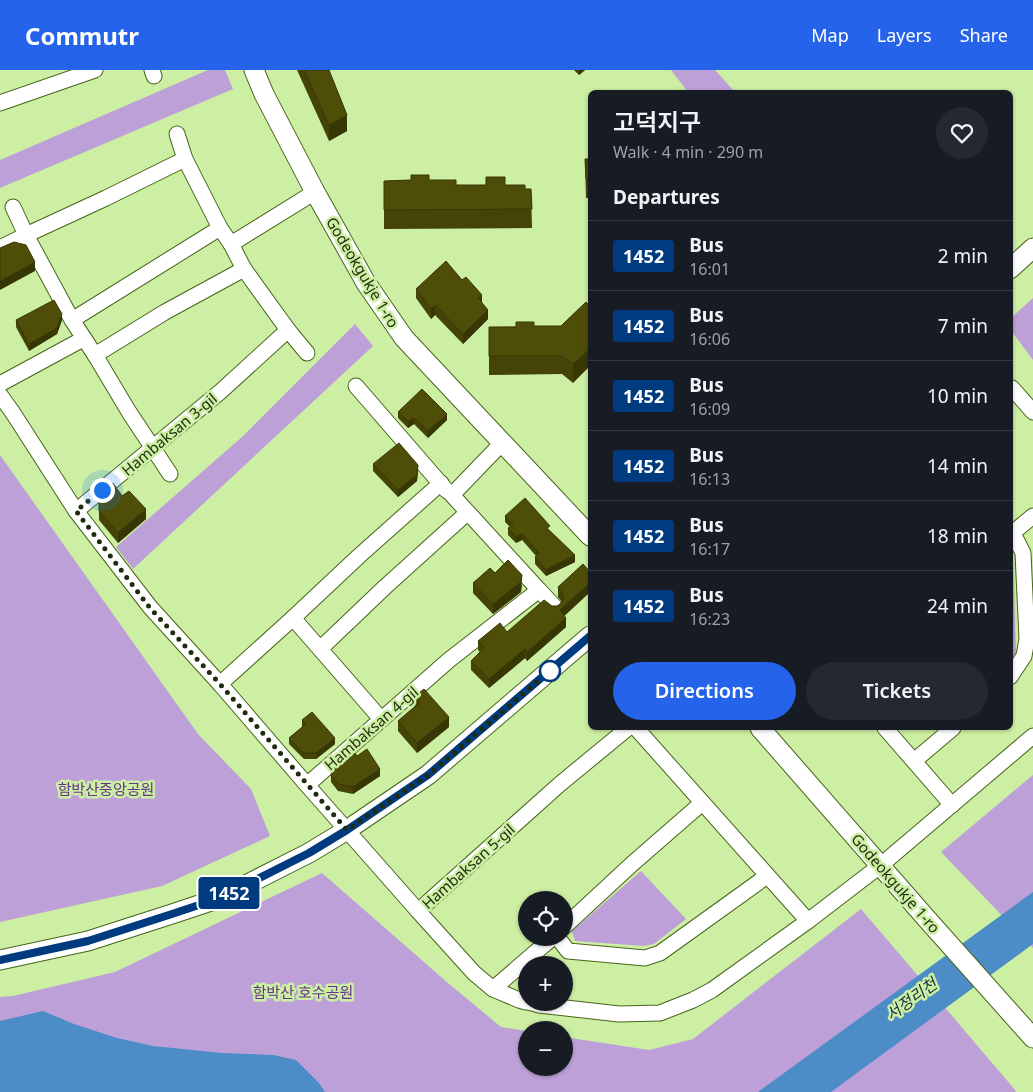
<!DOCTYPE html>
<html lang="en">
<head>
<meta charset="utf-8">
<style>
	:root { --surface:#171b24; --page:#242831; --text:#f1f3f6; --muted:#9ea1a6; --line:#363941; --accent:#2563eb }
	body { margin:0; font-family:"Noto Sans","Noto Sans KR",sans-serif; background:var(--page); color:var(--text); height:100vh; display:flex; flex-direction:column; font-size:19px; white-space:nowrap }
	* { box-sizing:border-box; margin:0 }
	p { font-size:16px; color:var(--muted) }
	.icon { flex:none; width:28px; height:28px; fill:none; stroke:currentColor; stroke-width:2; stroke-linecap:round; stroke-linejoin:round }
	.map { position:relative; flex:1; overflow:hidden }
	.sheet { position:absolute; left:588px; top:20px; width:425px; height:640px; display:flex; flex-direction:column; background:var(--surface); border-radius:8px; box-shadow:0 1px 4px #0004 }
	.sheet>* { flex:none }
	.badge { padding:0 10px; border-radius:4px; font-size:18px; line-height:32px }
	.fabs { position:absolute; left:518px; top:821px; display:grid; gap:10px }
	.fabs a { display:grid; place-items:center; width:55px; height:55px; border-radius:50%; background:var(--surface); box-shadow:0 1px 4px #0004; font-size:25px }
	.you { position:absolute; width:25px; height:25px; margin:-12px; border:4px solid #fff; border-radius:50%; background:#1a73e8; box-shadow:0 0 0 8px #1a73e833 }
	.map>.badge { position:absolute; translate:-50% -50%; box-shadow:0 0 0 2px #fff }
	h2 { padding:0 25px; font-size:19px; line-height:45px }
	.round { display:grid; place-items:center; flex:none; width:52px; height:52px; border-radius:26px; background:var(--page) }
	.summary { display:flex; align-items:center; justify-content:space-between; height:85px; padding:0 25px }
	h1 { font-size:24px; font-weight:600; line-height:38px }
	.primary-button { display:flex; gap:10px; margin-top:auto; padding:10px 25px }
	.primary-button a { flex:1; height:58px; border-radius:30px; background:var(--accent); color:#fff; font-size:20px; font-weight:600; line-height:58px; text-align:center }
	.primary-button a+a { background:var(--page); color:var(--text) }
	ul { padding:0; list-style:none }
	li { display:flex; align-items:center; gap:15px; height:70px; padding:0 25px; border-top:1px solid var(--line) }
	li div { flex:1 }
	li b { display:block; font-size:19px }
	li em { font-style:normal }
	li .badge { min-width:55px; font-weight:700; text-align:center }
	header { display:flex; align-items:center; gap:30px; box-sizing:border-box; height:70px; padding:0 25px; background:var(--accent); color:#fff }
	header strong { font-size:24px }
	nav { display:flex; gap:28px; margin-inline-start:auto; font-size:18px }
	.map>svg:first-child { display:block }
</style>
</head>
<body>
<header>
<strong>Commutr</strong>
<nav><a>Map</a><a>Layers</a><a>Share</a></nav>
</header>
<div class="map">
<svg width="1033" height="1022" viewBox="0 0 1033 1022">
	<rect width="100%" height="100%" fill="#ccefa3"/>
	<g fill="#bea0d9">
		<path d="M 208,0 L 225,0 L 233,19 L 0,118 L 0,90 Z"/>
		<path d="M 671,0 L 715,0 L 735,22 L 688,22 Z"/>
		<path d="M 1033,228 L 1033,290 L 1010,259 L 1010,249 Z"/>
		<path d="M 355,254 L 373,276 L 133,499 L 116,477 L 242,367 Z"/>
		<path d="M 0,385 L 198,664 L 251,719 L 270,766 L 162,816 L 0,852 Z"/>
		<path d="M 1010,490 L 1013,492 L 1016,583 L 1010,595 Z"/>
		<path d="M 1033,705 L 1033,878 L 941,782 Z"/>
		<path d="M 641,801 L 686,849 L 654,874 L 644,876 L 575,871 L 572,861 Z"/>
		<path d="M 322,803 L 448,913 L 501,957 L 526,961 L 526,998 L 564,998 L 564,967 L 649,980 L 693,969 L 861,839 L 1016,1021 L 1015,1022 L 0,1022 L 0,927 L 13,926 L 115,902 Z"/>
	</g>
	<g fill="#4c8cc7">
		<path d="M 1033,822 L 1033,874 L 831,1022 L 758,1022 Z"/>
		<path d="M 43,941 L 74,954 L 117,968 L 153,976 L 222,983 L 273,985 L 296,990 L 319,1013 L 325,1022 L 0,1022 L 0,951 Z"/>
	</g>
	<g fill="none" stroke-linecap="round" stroke-linejoin="round">
		<g stroke="#47641a" stroke-width="17">
			<g id="minor">
				<path d="M 152,0 L 154,6"/>
				<path d="M 0,33 L 95,0"/>
				<path d="M 177,64 L 185,89"/>
				<path d="M 13,137 L 26,165 L 72,250 L 95,285 L 129,342 L 170,404"/>
				<path d="M 231,174 L 315,122"/>
				<path d="M 0,178 L 26,165 L 106,128 L 185,89 L 220,158 L 231,174 L 244,199 L 288,260 L 220,322 L 76,441 L 13,343 L 0,325"/>
				<path d="M 72,250 L 220,158"/>
				<path d="M 288,260 L 307,283"/>
				<path d="M 95,285 L 165,242 L 244,199"/>
				<path d="M 0,314 L 83,269"/>
				<path d="M 356,316 L 447,421"/>
				<path d="M 1010,320 L 1012,318 L 1033,342"/>
				<path d="M 441,413 L 359,486 L 293,548 L 220,614 L 307,715 L 449,590 L 539,520 L 452,425 L 502,373"/>
				<path d="M 76,441 L 150,537 L 220,614"/>
				<path d="M 1010,465 L 1033,446"/>
				<path d="M 539,520 L 554,536"/>
				<path d="M 293,548 L 381,649"/>
				<path d="M 320,579 L 385,517 L 467,443"/>
				<path d="M 1010,607 L 1024,586 L 1027,569 L 1023,483 L 1013,463"/>
				<path d="M 636,658 L 808,851"/>
				<path d="M 885,658 L 952,735"/>
				<path d="M 914,691 L 953,658"/>
				<path d="M 307,715 L 418,841"/>
				<path d="M 564,857 L 632,794 L 702,733"/>
				<path d="M 558,868 L 568,881 L 645,888 L 660,883 L 767,806"/>
				<path d="M 493,919 L 552,868"/>
				<path d="M 526,932 L 519,930 L 493,919 L 474,903 L 418,841 L 560,714 L 628,658"/>
				<path d="M 529,932 L 539,935 L 619,944 L 660,943 L 693,930 L 712,920 L 808,851 L 881,795 L 1033,666"/>
			</g>
		</g>
		<g stroke="#47641a" stroke-width="21">
			<g id="tertiary">
				<path d="M 254,0 L 264,24 L 315,122 L 366,213 L 404,268 L 590,466"/>
				<path d="M 1010,199 L 1033,178"/>
				<path d="M 760,658 L 926,848 L 1033,968"/>
				<path d="M 0,890 L 88,871 L 172,844 L 220,828 L 309,783 L 347,760 L 428,705 L 590,566"/>
			</g>
		</g>
		<use href="#minor" stroke="#fff" stroke-width="15"/>
		<use href="#tertiary" stroke="#fff" stroke-width="19"/>
	</g>
	<g fill="#444308">
		<path d="M 297,0 L 329,0 L 347,61 L 329,71 Z"/>
		<path d="M 574,0 L 585,0 L 579,5 Z"/>
		<path d="M 585,89 L 590,89 L 590,128 L 586,128 Z"/>
		<path d="M 429,110 L 456,115 L 505,115 L 525,119 L 531,119 L 532,158 L 384,159 L 384,111 Z"/>
		<path d="M 416,219 L 482,232 L 488,249 L 463,274 L 435,245 L 431,249 L 416,228 Z"/>
		<path d="M 586,232 L 573,313 L 562,304 L 489,305 L 489,257 L 561,256 Z"/>
		<path d="M 16,250 L 62,250 L 57,264 L 29,281 L 16,257 Z"/>
		<path d="M 398,342 L 447,350 L 428,368 L 414,354 L 408,358 L 398,348 Z"/>
		<path d="M 373,394 L 418,402 L 417,411 L 398,427 L 373,401 Z"/>
		<path d="M 99,424 L 122,426 L 146,449 L 118,473 L 99,450 Z"/>
		<path d="M 505,446 L 550,461 L 575,492 L 546,506 L 535,494 L 535,487 L 536,486 L 522,470 L 516,473 L 508,465 L 508,458 L 510,457 L 505,452 Z"/>
		<path d="M 590,502 L 590,522 L 564,546 L 566,557 L 527,591 L 525,588 L 489,618 L 471,600 L 471,591 L 480,582 L 478,580 L 478,571 L 507,562 L 552,536 L 557,536 L 560,534 L 562,532 L 558,527 L 558,517 Z"/>
		<path d="M 495,503 L 522,515 L 521,522 L 493,544 L 473,523 L 473,513 Z"/>
		<path d="M 414,627 L 449,657 L 417,683 L 398,661 L 398,651 L 414,637 Z"/>
		<path d="M 302,650 L 335,674 L 316,689 L 304,689 L 289,674 L 289,668 L 302,657 Z"/>
		<path d="M 357,686 L 380,706 L 353,724 L 338,721 L 331,712 L 331,705 Z"/>
	</g>
	<g fill="#373706">
		<path d="M 579,0 L 585,0 L 579,5 Z"/>
		<path d="M 347,45 L 347,61 L 329,71 L 329,55 Z"/>
		<path d="M 35,192 L 35,201 L 0,220 L 0,211 Z"/>
		<path d="M 482,225 L 482,235 L 478,228 Z"/>
		<path d="M 435,235 L 435,245 L 431,249 L 431,239 Z"/>
		<path d="M 488,240 L 488,249 L 463,274 L 463,264 Z"/>
		<path d="M 62,244 L 62,250 L 57,264 L 29,281 L 29,274 Z"/>
		<path d="M 590,278 L 590,296 L 573,313 L 573,294 Z"/>
		<path d="M 447,344 L 447,350 L 428,368 L 428,361 Z"/>
		<path d="M 414,348 L 414,354 L 408,358 L 408,351 Z"/>
		<path d="M 418,395 L 417,411 L 398,427 L 398,420 Z"/>
		<path d="M 146,439 L 146,449 L 118,473 L 118,463 Z"/>
		<path d="M 522,464 L 522,470 L 516,473 L 516,467 Z"/>
		<path d="M 575,485 L 575,492 L 546,506 L 546,500 Z"/>
		<path d="M 522,505 L 521,522 L 493,544 L 493,534 Z"/>
		<path d="M 590,513 L 590,522 L 560,550 L 560,540 Z"/>
		<path d="M 566,548 L 566,557 L 527,591 L 527,582 Z"/>
		<path d="M 525,579 L 525,588 L 489,618 L 489,609 Z"/>
		<path d="M 449,647 L 449,657 L 417,683 L 417,673 Z"/>
		<path d="M 335,668 L 335,674 L 316,689 L 316,683 Z"/>
		<path d="M 380,699 L 380,706 L 353,724 L 353,717 Z"/>
	</g>
	<g fill="#4f4e09" stroke="#373706">
		<path d="M 304,0 L 329,0 L 347,45 L 329,55 Z"/>
		<path d="M 585,89 L 590,89 L 590,109 L 586,109 Z"/>
		<path d="M 411,105 L 429,105 L 429,110 L 456,110 L 456,115 L 486,115 L 486,107 L 505,107 L 505,115 L 525,115 L 525,119 L 531,119 L 532,139 L 384,140 L 384,111 L 411,110 Z"/>
		<path d="M 14,172 L 26,175 L 35,192 L 0,211 L 0,178 Z"/>
		<path d="M 446,191 L 462,210 L 466,207 L 482,225 L 478,228 L 488,240 L 463,264 L 435,235 L 431,239 L 416,219 Z"/>
		<path d="M 54,230 L 62,244 L 57,258 L 29,274 L 16,250 Z"/>
		<path d="M 586,232 L 590,236 L 590,278 L 573,294 L 562,286 L 489,286 L 489,257 L 516,257 L 516,252 L 534,252 L 534,256 L 561,256 Z"/>
		<path d="M 422,319 L 447,344 L 428,361 L 414,348 L 408,351 L 398,342 Z"/>
		<path d="M 399,373 L 418,395 L 417,405 L 398,420 L 373,394 Z"/>
		<path d="M 113,413 L 122,426 L 129,421 L 146,439 L 118,463 L 99,441 L 99,424 Z"/>
		<path d="M 525,428 L 550,456 L 547,458 L 575,485 L 546,500 L 535,487 L 539,483 L 522,464 L 516,467 L 508,458 L 513,455 L 505,446 Z"/>
		<path d="M 508,490 L 522,505 L 521,512 L 493,534 L 473,513 L 490,498 L 495,503 Z"/>
		<path d="M 583,494 L 590,502 L 590,513 L 560,540 L 566,548 L 527,582 L 525,579 L 489,609 L 471,591 L 484,578 L 478,571 L 500,553 L 507,562 L 544,530 L 552,536 L 557,536 L 560,534 L 563,530 L 563,525 L 558,517 Z"/>
		<path d="M 424,619 L 449,647 L 417,673 L 398,651 L 419,633 L 414,627 Z"/>
		<path d="M 312,642 L 335,668 L 316,683 L 304,683 L 289,668 L 306,654 L 302,650 Z"/>
		<path d="M 367,679 L 380,699 L 353,717 L 338,714 L 331,705 L 333,698 L 353,680 L 357,686 Z"/>
	</g>
	<g fill="none" stroke-linecap="round" stroke-linejoin="round">
		<g stroke="#fff" stroke-width="11">
			<path id="line" d="M 0,890 L 88,871 L 172,844 L 220,828 L 309,783 L 347,760 L 428,705 L 590,566"/>
		</g>
		<use href="#line" stroke="#003b80" stroke-width="8"/>
		<path stroke="#1f2c0e" stroke-width="5" stroke-dasharray="0 9" d="M 102,420 L 76,441 L 150,538 L 220,614 L 347,760 L 428,705 L 551,600 L 550,601"/>
	</g>
	<circle fill="#fff" stroke="#003b80" stroke-width="2.5" cx="550" cy="601" r="10"/>
	<g text-anchor="middle" dominant-baseline="central" stroke-width="5" stroke-linejoin="round" paint-order="stroke">
		<g font-size="15" fill="#1f2c0e" stroke="#ccefa3">
			<text transform="translate(363 202) rotate(59)">Godeokgukje 1-ro</text>
			<text transform="translate(169 364) rotate(-40)">Hambaksan 3-gil</text>
			<text transform="translate(371 658) rotate(-41)">Hambaksan 4-gil</text>
			<text transform="translate(468 796) rotate(-42)">Hambaksan 5-gil</text>
			<text transform="translate(896 813) rotate(49)">Godeokgukje 1-ro</text>
		</g>
		<g font-size="15" fill="#653389" stroke="#ccefa3">
			<text x="106" y="719">함박산중앙공원</text>
			<text x="303" y="922">함박산 호수공원</text>
		</g>
		<g font-size="16" font-style="italic" fill="#122d46" stroke="#ccefa3">
			<text transform="translate(911 929) rotate(-36)">서정리천</text>
		</g>
	</g>
</svg>
<div class="fabs">
<a><svg class="icon" aria-label="locate" viewBox="0 0 24 24"><circle cx="12" cy="12" r="6"/><path d="M12 2v4M12 18v4M2 12h4M18 12h4"/></svg></a>
<a>+</a>
<a>−</a>
</div>
<div class="you" style="left:102px;top:420px"></div>
<b class="badge" style="left:229px;top:823px;background:#003b80;color:#fff">1452</b>
<section class="sheet">
<div class="summary"><div><h1>고덕지구</h1><p>Walk · 4 min · 290 m</p></div><a class="round"><svg class="icon" aria-label="heart" viewBox="0 0 24 24"><path d="M12 20l-8-8c-3-5 5-10 8-4 3-6 11-1 8 4z"/></svg></a></div>
<h2>Departures</h2>
<ul>
<li><span class="badge" style="background:#003b80;color:#fff">1452</span><div><b>Bus</b><p>16:01</p></div><em>2 min</em></li>
<li><span class="badge" style="background:#003b80;color:#fff">1452</span><div><b>Bus</b><p>16:06</p></div><em>7 min</em></li>
<li><span class="badge" style="background:#003b80;color:#fff">1452</span><div><b>Bus</b><p>16:09</p></div><em>10 min</em></li>
<li><span class="badge" style="background:#003b80;color:#fff">1452</span><div><b>Bus</b><p>16:13</p></div><em>14 min</em></li>
<li><span class="badge" style="background:#003b80;color:#fff">1452</span><div><b>Bus</b><p>16:17</p></div><em>18 min</em></li>
<li><span class="badge" style="background:#003b80;color:#fff">1452</span><div><b>Bus</b><p>16:23</p></div><em>24 min</em></li>
</ul>
<div class="primary-button"><a>Directions</a><a>Tickets</a></div>
</section>
</div>
</body>
</html>
